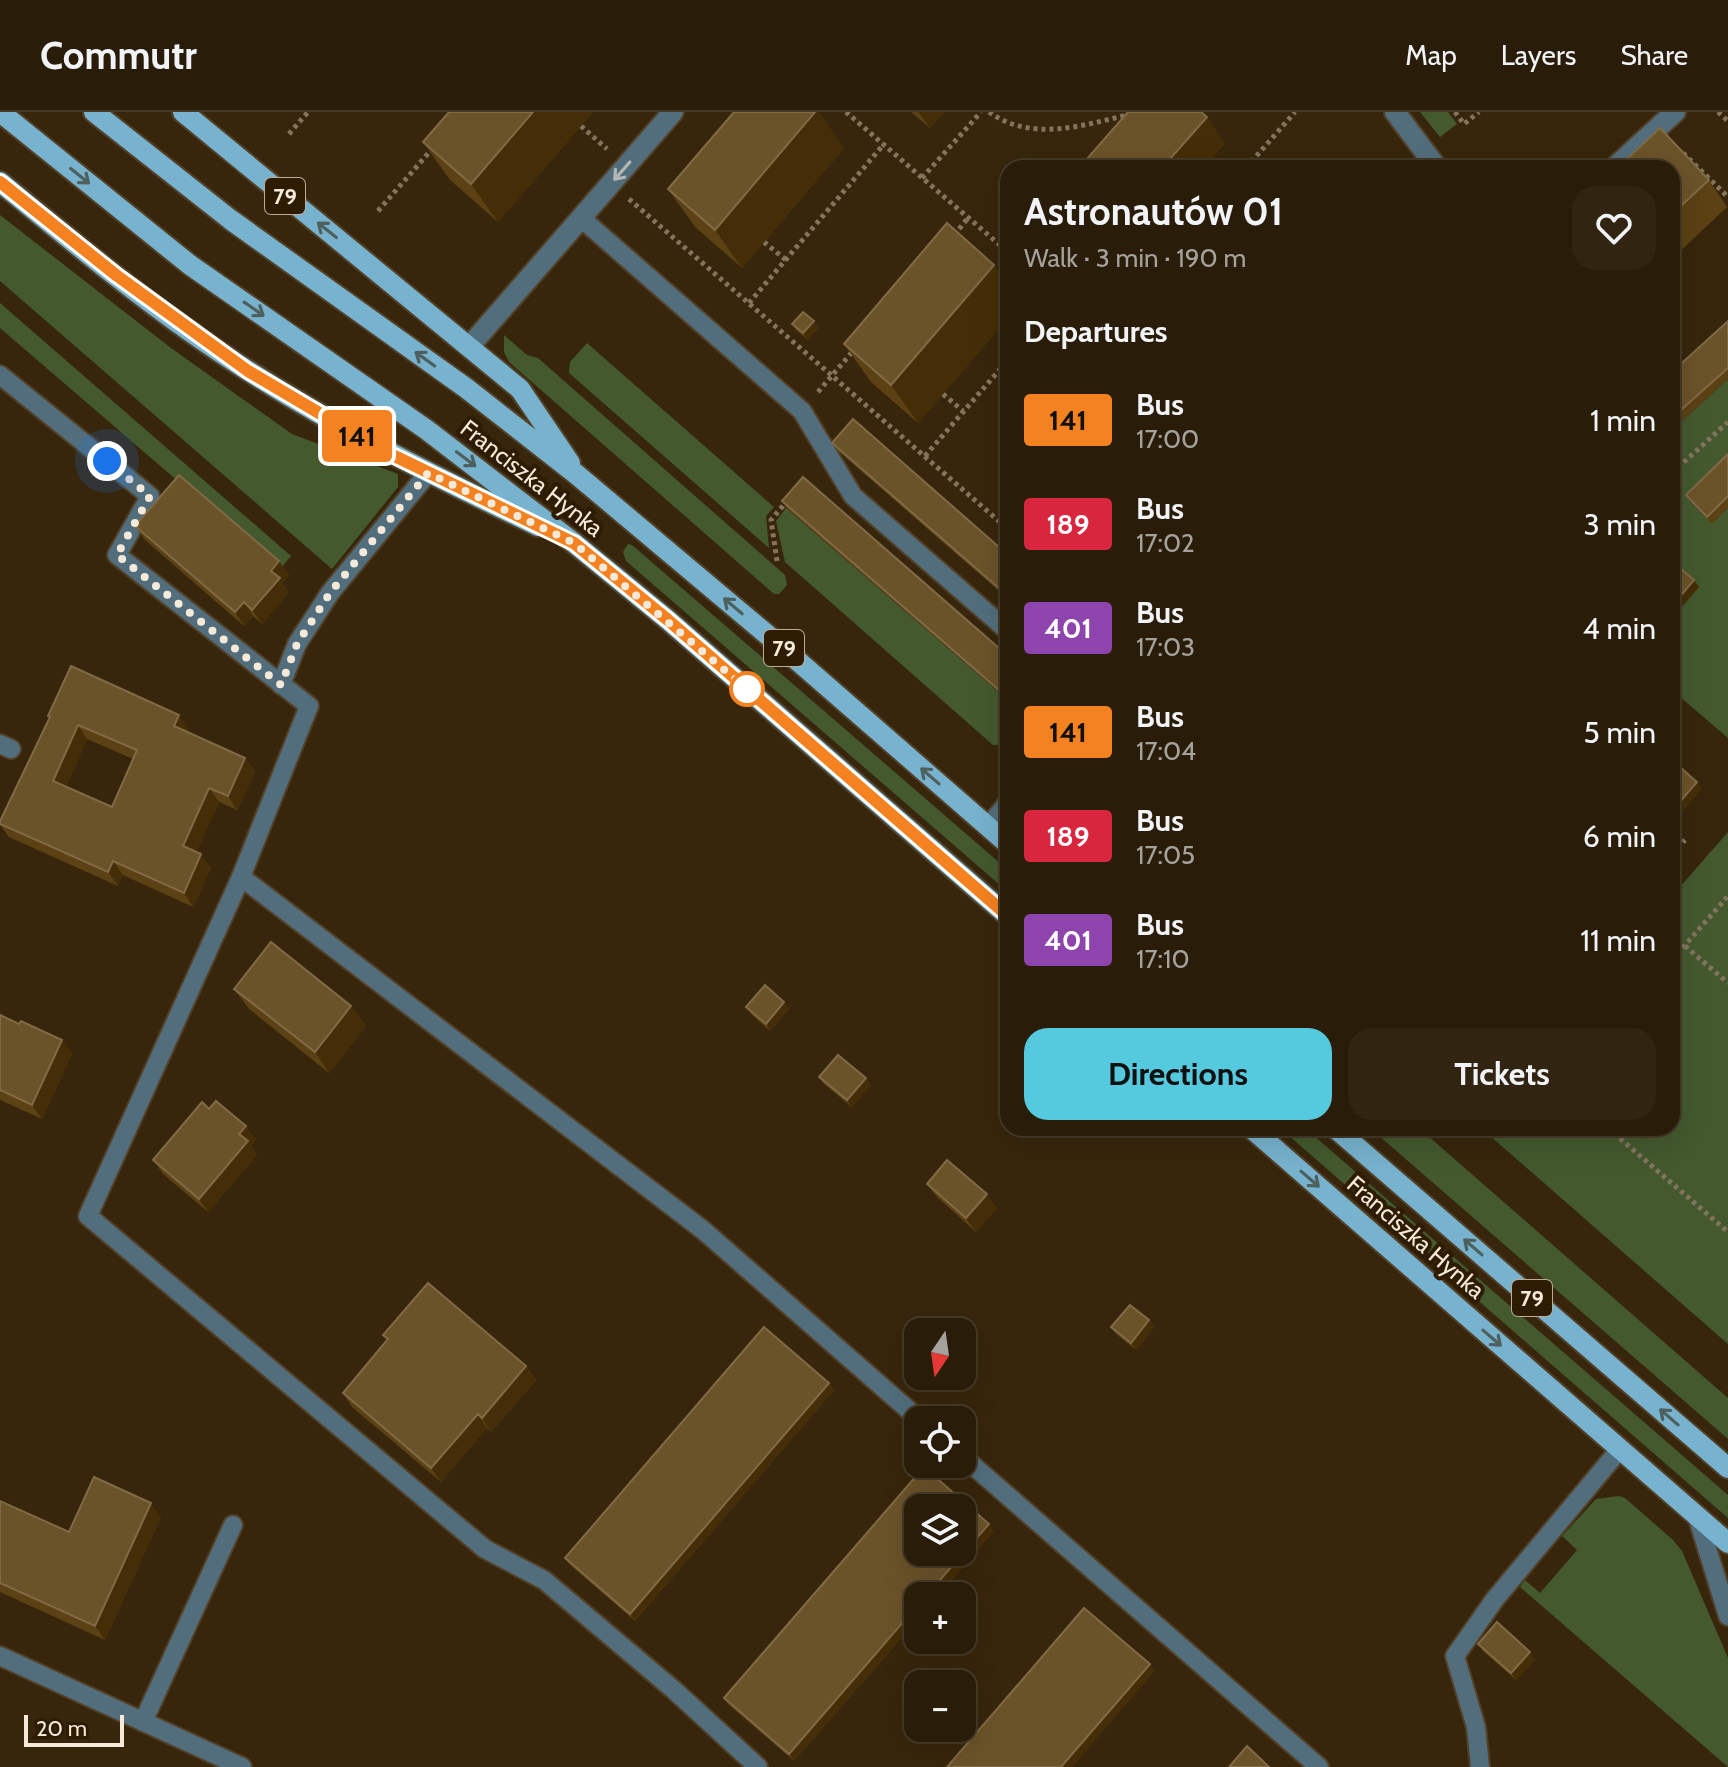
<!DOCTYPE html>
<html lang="en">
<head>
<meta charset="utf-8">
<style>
	:root { --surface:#291c08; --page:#312512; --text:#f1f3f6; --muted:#a5a19c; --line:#453a29; --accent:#55cadf }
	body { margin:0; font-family:Cabin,sans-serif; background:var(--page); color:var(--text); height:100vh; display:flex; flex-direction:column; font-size:30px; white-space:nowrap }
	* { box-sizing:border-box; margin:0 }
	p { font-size:26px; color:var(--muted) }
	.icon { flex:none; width:44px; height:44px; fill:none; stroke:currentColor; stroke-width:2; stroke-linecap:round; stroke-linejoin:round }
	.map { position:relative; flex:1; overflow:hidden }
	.details { position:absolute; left:1000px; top:48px; width:680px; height:976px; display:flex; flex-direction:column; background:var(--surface); border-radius:24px; box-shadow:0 8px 32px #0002,0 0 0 2px var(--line) }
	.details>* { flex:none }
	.badge { padding:0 16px; border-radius:6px; font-size:28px; line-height:52px }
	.needle { width:52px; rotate:193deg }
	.buttons { position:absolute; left:904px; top:1206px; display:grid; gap:16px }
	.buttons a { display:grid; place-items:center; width:72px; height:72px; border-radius:16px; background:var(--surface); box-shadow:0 8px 32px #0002,0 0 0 2px var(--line); font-size:40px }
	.scale { position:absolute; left:24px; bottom:20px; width:100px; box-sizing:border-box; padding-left:8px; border:4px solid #f5e9da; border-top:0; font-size:22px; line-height:28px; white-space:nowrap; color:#f5e9da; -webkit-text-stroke:6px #2d1c02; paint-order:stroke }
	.you { position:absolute; width:40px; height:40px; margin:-20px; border:6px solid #fff; border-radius:50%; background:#1a73e8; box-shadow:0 0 0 12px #1a73e833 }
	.map>.badge { position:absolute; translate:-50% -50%; box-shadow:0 0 0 4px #fff }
	h2 { padding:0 24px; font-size:30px; line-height:72px }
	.round { display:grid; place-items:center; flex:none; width:84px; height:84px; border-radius:24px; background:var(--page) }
	.overview { display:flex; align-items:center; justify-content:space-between; height:136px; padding:0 24px }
	h1 { font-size:38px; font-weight:700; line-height:60px }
	.cta { display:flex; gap:16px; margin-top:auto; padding:16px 24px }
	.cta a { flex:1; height:92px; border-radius:24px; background:var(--accent); color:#111; font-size:32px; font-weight:700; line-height:92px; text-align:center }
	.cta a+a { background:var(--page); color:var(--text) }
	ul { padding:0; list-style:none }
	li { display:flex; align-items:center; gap:24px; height:104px; padding:0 24px }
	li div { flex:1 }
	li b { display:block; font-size:30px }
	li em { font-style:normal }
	li .badge { min-width:88px; font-weight:700; text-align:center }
	header { display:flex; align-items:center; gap:48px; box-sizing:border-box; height:112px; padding:0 40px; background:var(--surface); border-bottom:2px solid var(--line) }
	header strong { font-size:38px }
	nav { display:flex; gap:44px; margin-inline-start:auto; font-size:28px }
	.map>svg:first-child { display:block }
</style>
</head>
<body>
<header>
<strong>Commutr</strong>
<nav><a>Map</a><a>Layers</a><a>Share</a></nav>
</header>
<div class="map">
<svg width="1728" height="1655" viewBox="0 0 1728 1655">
	<rect width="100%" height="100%" fill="#37260b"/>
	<g fill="#44592e">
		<path d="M 1420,0 L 1448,0 L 1457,12 L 1440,25 Z"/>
		<path d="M 0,103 L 171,236 L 292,322 L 398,362 L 398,375 L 332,457 L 0,169 Z"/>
		<path d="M 0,191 L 291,444 L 280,457 L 0,216 Z"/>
		<path d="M 504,223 L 527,243 L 538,246 L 785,463 L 787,473 L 779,482 L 774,482 L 509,250 L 504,240 Z"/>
		<path d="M 587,231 L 774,395 L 766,404 L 769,436 L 569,261 L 570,250 Z"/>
		<path d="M 1728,267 L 1728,626 L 1672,578 L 1672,318 Z"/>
		<path d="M 786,396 L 1008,588 L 1008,633 L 993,633 L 785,450 L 776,409 Z"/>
		<path d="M 628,432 L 632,433 L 1008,758 L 1008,780 L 626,449 L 623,440 Z"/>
		<path d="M 1728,720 L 1728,1232 L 1481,1016 L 1672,1016 L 1672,784 Z"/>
		<path d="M 1280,1016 L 1305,1016 L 1728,1383 L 1728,1406 Z"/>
		<path d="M 1370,1016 L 1419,1016 L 1728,1286 L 1728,1327 Z"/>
		<path d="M 1619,1384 L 1625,1386 L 1673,1428 L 1682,1439 L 1728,1546 L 1728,1655 L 1520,1475 L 1525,1468 L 1540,1481 L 1577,1438 L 1562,1424 L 1596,1387 Z"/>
	</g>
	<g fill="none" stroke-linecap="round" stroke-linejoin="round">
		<g stroke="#524128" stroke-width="22">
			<g id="service">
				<path d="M 581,106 L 802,299 L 853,384 L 1008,519"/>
				<path d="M 0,263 L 150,384 L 117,443 L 309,594 L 241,765 L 88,1104 L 485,1437 L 544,1468 L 674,1578 L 758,1655"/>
				<path d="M 281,573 L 297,532 L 330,481 L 428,361"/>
				<path d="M 0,632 L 11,637"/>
				<path d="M 241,765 L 703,1118 L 920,1308"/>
				<path d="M 962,1344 L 1319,1655"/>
				<path d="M 1697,1404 L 1728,1504"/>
				<path d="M 0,1544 L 242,1655"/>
				<path d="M 143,1610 L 233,1413"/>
				<path d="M 1480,1655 L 1476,1615 L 1455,1544 L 1495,1487 L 1620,1337"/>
			</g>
		</g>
		<g stroke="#524128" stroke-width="24">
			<g id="minor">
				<path d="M 1395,0 L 1437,56"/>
				<path d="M 1614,56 L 1675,0"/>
				<path d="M 469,235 L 673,0"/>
				<path d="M 989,715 L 1008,692"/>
			</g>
		</g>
		<g stroke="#524128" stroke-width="24">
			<g id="primary">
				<path d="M 0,0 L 190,153 L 427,318 L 574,431 L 668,508 L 1008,804"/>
				<path d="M 94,0 L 231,108 L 466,276 L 576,362 L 783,536 L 1008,732"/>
				<path d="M 183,0 L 520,277 L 570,351"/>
				<path d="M 0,70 C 74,131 148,193 227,245 C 326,311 432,363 538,414"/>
				<path d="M 1251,1016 L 1728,1431"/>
				<path d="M 1335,1016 L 1728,1356"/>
			</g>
		</g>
		<g stroke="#83745e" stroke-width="5" stroke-dasharray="4 4" stroke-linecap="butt">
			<path d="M 846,0 L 1008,140"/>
			<path d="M 989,0 C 1031,30 1081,14 1127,3"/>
			<path d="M 1455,0 L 1464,12 L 1479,0"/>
			<path d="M 1718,0 L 1728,9"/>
			<path d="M 581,14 L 607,37"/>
			<path d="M 289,22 L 308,0"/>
			<path d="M 1683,41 L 1728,85"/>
			<path d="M 1246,56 L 1295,0"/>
			<path d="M 922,66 L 981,0"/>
			<path d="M 629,87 L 1008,417"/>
			<path d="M 378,99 L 432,37"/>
			<path d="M 954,123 L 968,106"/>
			<path d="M 764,130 L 786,148"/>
			<path d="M 749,191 L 884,32"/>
			<path d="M 818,280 L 853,239"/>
			<path d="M 943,282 L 963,299"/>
			<path d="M 925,344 L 1008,248"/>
			<path d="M 1672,361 L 1728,310"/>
			<path d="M 777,449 L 771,408 L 787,389"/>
			<path d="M 1672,742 L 1685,728"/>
			<path d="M 1685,834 L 1728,871"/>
			<path d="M 1672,848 L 1728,784"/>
			<path d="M 1608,1016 L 1728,1120"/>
		</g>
		<use href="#service" stroke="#526e7c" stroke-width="18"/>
		<use href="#minor" stroke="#526e7c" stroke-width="20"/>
		<use href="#primary" stroke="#77b2ce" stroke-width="20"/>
	</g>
	<g fill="#5b4114" fill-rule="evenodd">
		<path d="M 449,0 L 593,0 L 498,110 L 450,68 L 423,30 Z"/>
		<path d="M 911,0 L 944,0 L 930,16 Z"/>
		<path d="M 1660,16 L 1709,68 L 1727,95 L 1672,147 L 1672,56 L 1635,56 L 1628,46 Z"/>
		<path d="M 844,36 L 742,156 L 695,115 L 668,77 Z"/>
		<path d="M 1008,173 L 1008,206 L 918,311 L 871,270 L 844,232 Z"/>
		<path d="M 814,209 L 818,216 L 808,228 L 797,219 L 792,212 Z"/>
		<path d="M 1728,209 L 1728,267 L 1672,318 L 1672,260 Z"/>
		<path d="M 832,331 L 1008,443 L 1008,487 L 837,338 Z"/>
		<path d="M 1728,342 L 1728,396 L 1712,412 L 1691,390 L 1686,383 Z"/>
		<path d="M 782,389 L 1008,544 L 1008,588 L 786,396 Z"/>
		<path d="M 135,414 L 279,449 L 289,463 L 282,471 L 289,480 L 262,512 L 253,504 L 244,514 L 145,428 Z"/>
		<path d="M 48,604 L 189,617 L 187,620 L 245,646 L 255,660 L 237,698 L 219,690 L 196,740 L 211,756 L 193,795 L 123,763 L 118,774 L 9,725 L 0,713 L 0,709 L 50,606 ZM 87,627 L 133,647 L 112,695 L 66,675 Z"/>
		<path d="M 234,877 L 351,894 L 366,914 L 329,961 L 249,897 Z"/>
		<path d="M 746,895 L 789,897 L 770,919 L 751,902 Z"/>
		<path d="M 0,903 L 19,912 L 62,928 L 72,942 L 42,1007 L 0,988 Z"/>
		<path d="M 819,965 L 866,966 L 871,973 L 852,995 L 824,972 Z"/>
		<path d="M 256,1028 L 251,1034 L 257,1043 L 208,1100 L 163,1062 L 153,1048 Z"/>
		<path d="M 927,1072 L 997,1096 L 976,1120 L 937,1085 Z"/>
		<path d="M 1149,1208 L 1154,1215 L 1136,1238 L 1116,1222 L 1111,1215 Z"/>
		<path d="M 383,1223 L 526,1254 L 536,1268 L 491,1320 L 487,1316 L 441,1370 L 352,1295 L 343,1281 L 387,1228 Z"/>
		<path d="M 834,1278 L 635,1509 L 570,1453 L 565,1446 Z"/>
		<path d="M 0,1389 L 69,1420 L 161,1405 L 105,1528 L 0,1480 Z"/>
		<path d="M 994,1419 L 794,1649 L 729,1593 L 724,1586 Z"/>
		<path d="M 1478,1532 L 1535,1547 L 1516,1568 L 1483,1539 Z"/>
	</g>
	<g fill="#452e07">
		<path d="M 533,0 L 593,0 L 498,110 L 471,72 Z"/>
		<path d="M 815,0 L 819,0 L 844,36 L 742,156 L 715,118 Z"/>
		<path d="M 918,0 L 944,0 L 930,16 Z"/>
		<path d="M 1207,5 L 1225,32 L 1204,56 L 1162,56 Z"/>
		<path d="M 994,153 L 1008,173 L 1008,206 L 918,311 L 891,273 Z"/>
		<path d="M 814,209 L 818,216 L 808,228 L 803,221 Z"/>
		<path d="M 279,449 L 289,463 L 282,471 L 289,480 L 262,512 L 252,498 L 271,459 Z"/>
		<path d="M 1694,468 L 1699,475 L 1675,503 L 1672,499 L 1672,494 Z"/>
		<path d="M 244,490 L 253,504 L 244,514 L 235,500 Z"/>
		<path d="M 179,603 L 189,617 L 184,628 L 174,614 Z"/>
		<path d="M 78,613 L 87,627 L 63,683 L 53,669 Z"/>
		<path d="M 245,646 L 255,660 L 237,698 L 228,684 Z"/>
		<path d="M 1697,670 L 1702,677 L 1672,712 L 1672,699 Z"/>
		<path d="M 209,676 L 219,690 L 193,748 L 183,734 Z"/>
		<path d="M 201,742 L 211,756 L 193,795 L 184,781 Z"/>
		<path d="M 113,749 L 123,763 L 118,774 L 108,760 Z"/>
		<path d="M 784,890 L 789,897 L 770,919 L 766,912 Z"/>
		<path d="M 351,894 L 366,914 L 329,961 L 315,940 Z"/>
		<path d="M 62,928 L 72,942 L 42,1007 L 32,993 Z"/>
		<path d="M 866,966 L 871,973 L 852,995 L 847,988 Z"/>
		<path d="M 246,1014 L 256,1028 L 251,1034 L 257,1043 L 208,1100 L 199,1087 L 239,1022 Z"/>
		<path d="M 987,1082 L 997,1096 L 976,1120 L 966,1106 Z"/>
		<path d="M 1149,1208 L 1154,1215 L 1136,1238 L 1131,1231 Z"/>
		<path d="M 526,1254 L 536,1268 L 491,1320 L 482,1306 Z"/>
		<path d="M 829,1271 L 834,1278 L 635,1509 L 630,1502 Z"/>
		<path d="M 478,1302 L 487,1316 L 441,1370 L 431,1356 Z"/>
		<path d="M 151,1391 L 161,1405 L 105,1528 L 95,1514 Z"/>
		<path d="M 989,1412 L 994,1419 L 937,1484 L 926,1484 Z"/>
		<path d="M 918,1493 L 918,1506 L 794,1649 L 789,1642 Z"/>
		<path d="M 1530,1540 L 1535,1547 L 1516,1568 L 1511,1561 Z"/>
		<path d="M 1150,1552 L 1155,1559 L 1072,1655 L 1061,1655 Z"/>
	</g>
	<g fill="#6b5329" stroke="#816a45" stroke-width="2" fill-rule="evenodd">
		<path d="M 449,0 L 533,0 L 471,72 L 423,30 Z"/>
		<path d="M 734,0 L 815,0 L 715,118 L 668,77 Z"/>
		<path d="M 1128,0 L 1201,0 L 1207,5 L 1162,56 L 1079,56 Z"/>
		<path d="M 1660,16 L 1709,68 L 1672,102 L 1672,56 L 1635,56 L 1636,55 L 1628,46 Z"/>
		<path d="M 947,111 L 994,153 L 891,273 L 844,232 Z"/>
		<path d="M 803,200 L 814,209 L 803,221 L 792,212 Z"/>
		<path d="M 1728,209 L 1728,256 L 1672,306 L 1672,260 Z"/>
		<path d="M 853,307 L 1008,443 L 1008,484 L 832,331 Z"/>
		<path d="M 1728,342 L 1728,384 L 1707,405 L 1686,383 Z"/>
		<path d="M 179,363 L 279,449 L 271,459 L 280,466 L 252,498 L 244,490 L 235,500 L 135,414 Z"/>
		<path d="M 803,365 L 1008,544 L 1008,586 L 782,389 Z"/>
		<path d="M 1672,449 L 1694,468 L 1672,494 Z"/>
		<path d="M 71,554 L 179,603 L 174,614 L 245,646 L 228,684 L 209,676 L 183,734 L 201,742 L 184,781 L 113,749 L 108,760 L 0,712 L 0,709 L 50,605 L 48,604 ZM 78,613 L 137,638 L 112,695 L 53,669 Z"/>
		<path d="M 1672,648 L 1697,670 L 1672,699 Z"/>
		<path d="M 271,830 L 351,894 L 315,940 L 234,877 Z"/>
		<path d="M 765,873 L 784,890 L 766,912 L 746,895 Z"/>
		<path d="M 0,903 L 19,912 L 21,909 L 62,928 L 32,993 L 0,978 Z"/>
		<path d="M 838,943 L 866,966 L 847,988 L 819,965 Z"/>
		<path d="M 216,989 L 246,1014 L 239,1022 L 248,1029 L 199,1087 L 153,1048 L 202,990 L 209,997 Z"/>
		<path d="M 947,1048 L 987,1082 L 966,1106 L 927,1072 Z"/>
		<path d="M 428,1171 L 526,1254 L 482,1306 L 478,1302 L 431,1356 L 343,1281 L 388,1227 L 383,1223 Z"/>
		<path d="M 1130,1193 L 1149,1208 L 1131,1231 L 1111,1215 Z"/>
		<path d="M 764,1215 L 829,1271 L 630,1502 L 565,1446 Z"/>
		<path d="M 924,1355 L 989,1412 L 926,1484 L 918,1484 L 918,1493 L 789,1642 L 724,1586 ZM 918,1396 L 962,1396 L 962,1440 L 918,1440 Z"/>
		<path d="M 94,1365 L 151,1391 L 95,1514 L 0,1471 L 0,1389 L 69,1420 Z"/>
		<path d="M 1084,1496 L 1150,1552 L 1061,1655 L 947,1655 Z"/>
		<path d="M 1497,1510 L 1530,1540 L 1511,1561 L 1478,1532 Z"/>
		<path d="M 1247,1634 L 1269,1655 L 1229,1655 Z"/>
	</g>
	<defs><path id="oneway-shaft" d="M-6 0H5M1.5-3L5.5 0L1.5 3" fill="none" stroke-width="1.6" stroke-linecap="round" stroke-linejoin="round" transform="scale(2)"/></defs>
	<use stroke="#b4b8b4" href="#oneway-shaft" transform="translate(622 59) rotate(131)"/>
	<g stroke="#4e605e">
		<use href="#oneway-shaft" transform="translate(80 64) rotate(39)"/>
		<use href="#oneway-shaft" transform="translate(327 118) rotate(-141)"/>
		<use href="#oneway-shaft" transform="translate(254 197) rotate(35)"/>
		<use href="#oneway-shaft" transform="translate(425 247) rotate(-144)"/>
		<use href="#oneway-shaft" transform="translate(466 347) rotate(37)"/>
		<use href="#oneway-shaft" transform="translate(733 494) rotate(-140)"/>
		<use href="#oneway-shaft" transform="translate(930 664) rotate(-139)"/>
		<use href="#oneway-shaft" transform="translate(1310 1067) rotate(41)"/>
		<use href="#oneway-shaft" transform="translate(1473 1135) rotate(-139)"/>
		<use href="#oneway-shaft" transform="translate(1492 1226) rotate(41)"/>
		<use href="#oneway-shaft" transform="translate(1669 1305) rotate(-139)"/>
	</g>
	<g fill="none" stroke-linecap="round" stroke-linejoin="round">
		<g stroke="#fff" stroke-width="18">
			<path id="line" d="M 0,70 L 116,163 L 248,259 L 380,337 L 574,431 L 668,508 L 1008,804"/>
		</g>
		<use href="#line" stroke="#f58220" stroke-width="12"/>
		<path stroke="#f5e9da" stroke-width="8" stroke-dasharray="0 14.4" d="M 107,349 L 150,384 L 117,443 L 281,573 L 297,532 L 330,481 L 428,361 L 574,431 L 747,577"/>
	</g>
	<circle fill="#fff" stroke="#f58220" stroke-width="4" cx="747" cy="577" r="16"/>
	<g text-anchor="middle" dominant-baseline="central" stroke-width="8" stroke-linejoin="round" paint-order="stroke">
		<g fill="#2d1c02" stroke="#b9ac99" stroke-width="2">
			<rect x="265" y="66" width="40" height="36" rx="6"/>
			<rect x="764" y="518" width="40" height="36" rx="6"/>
			<rect x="1512" y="1168" width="40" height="36" rx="6"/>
		</g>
		<g font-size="22" font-weight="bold" fill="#f5e9da">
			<text x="285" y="84">79</text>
			<text x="784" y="536">79</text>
			<text x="1532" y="1186">79</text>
		</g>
		<g font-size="24" fill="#f5e9da" stroke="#2d1c02">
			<text transform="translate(532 366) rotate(38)">Franciszka Hynka</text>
			<text transform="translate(1416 1125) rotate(41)">Franciszka Hynka</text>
		</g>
	</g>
</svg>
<div class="buttons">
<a><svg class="needle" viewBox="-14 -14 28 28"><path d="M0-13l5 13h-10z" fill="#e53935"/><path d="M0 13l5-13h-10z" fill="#a5a19c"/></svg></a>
<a><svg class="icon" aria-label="locate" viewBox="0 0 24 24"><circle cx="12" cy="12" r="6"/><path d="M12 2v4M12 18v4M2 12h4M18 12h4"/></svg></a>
<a><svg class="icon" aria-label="layers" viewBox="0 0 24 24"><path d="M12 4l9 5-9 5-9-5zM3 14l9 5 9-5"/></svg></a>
<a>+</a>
<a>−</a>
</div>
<div class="scale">20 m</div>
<div class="you" style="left:107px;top:349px"></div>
<b class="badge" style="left:357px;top:324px;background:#f58220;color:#111">141</b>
<section class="details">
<div class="overview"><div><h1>Astronautów 01</h1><p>Walk · 3 min · 190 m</p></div><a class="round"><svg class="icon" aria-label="heart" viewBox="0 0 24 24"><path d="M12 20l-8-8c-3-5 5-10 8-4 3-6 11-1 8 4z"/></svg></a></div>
<h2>Departures</h2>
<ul>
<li><span class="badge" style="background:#f58220;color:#111">141</span><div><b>Bus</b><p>17:00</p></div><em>1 min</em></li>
<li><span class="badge" style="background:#d7263d;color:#fff">189</span><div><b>Bus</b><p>17:02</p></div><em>3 min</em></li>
<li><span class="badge" style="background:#8e44ad;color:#fff">401</span><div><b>Bus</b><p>17:03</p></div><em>4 min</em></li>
<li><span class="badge" style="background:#f58220;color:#111">141</span><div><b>Bus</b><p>17:04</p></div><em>5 min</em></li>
<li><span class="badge" style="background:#d7263d;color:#fff">189</span><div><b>Bus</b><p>17:05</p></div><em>6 min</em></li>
<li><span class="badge" style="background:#8e44ad;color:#fff">401</span><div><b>Bus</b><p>17:10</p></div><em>11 min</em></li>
</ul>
<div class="cta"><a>Directions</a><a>Tickets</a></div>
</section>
</div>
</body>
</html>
